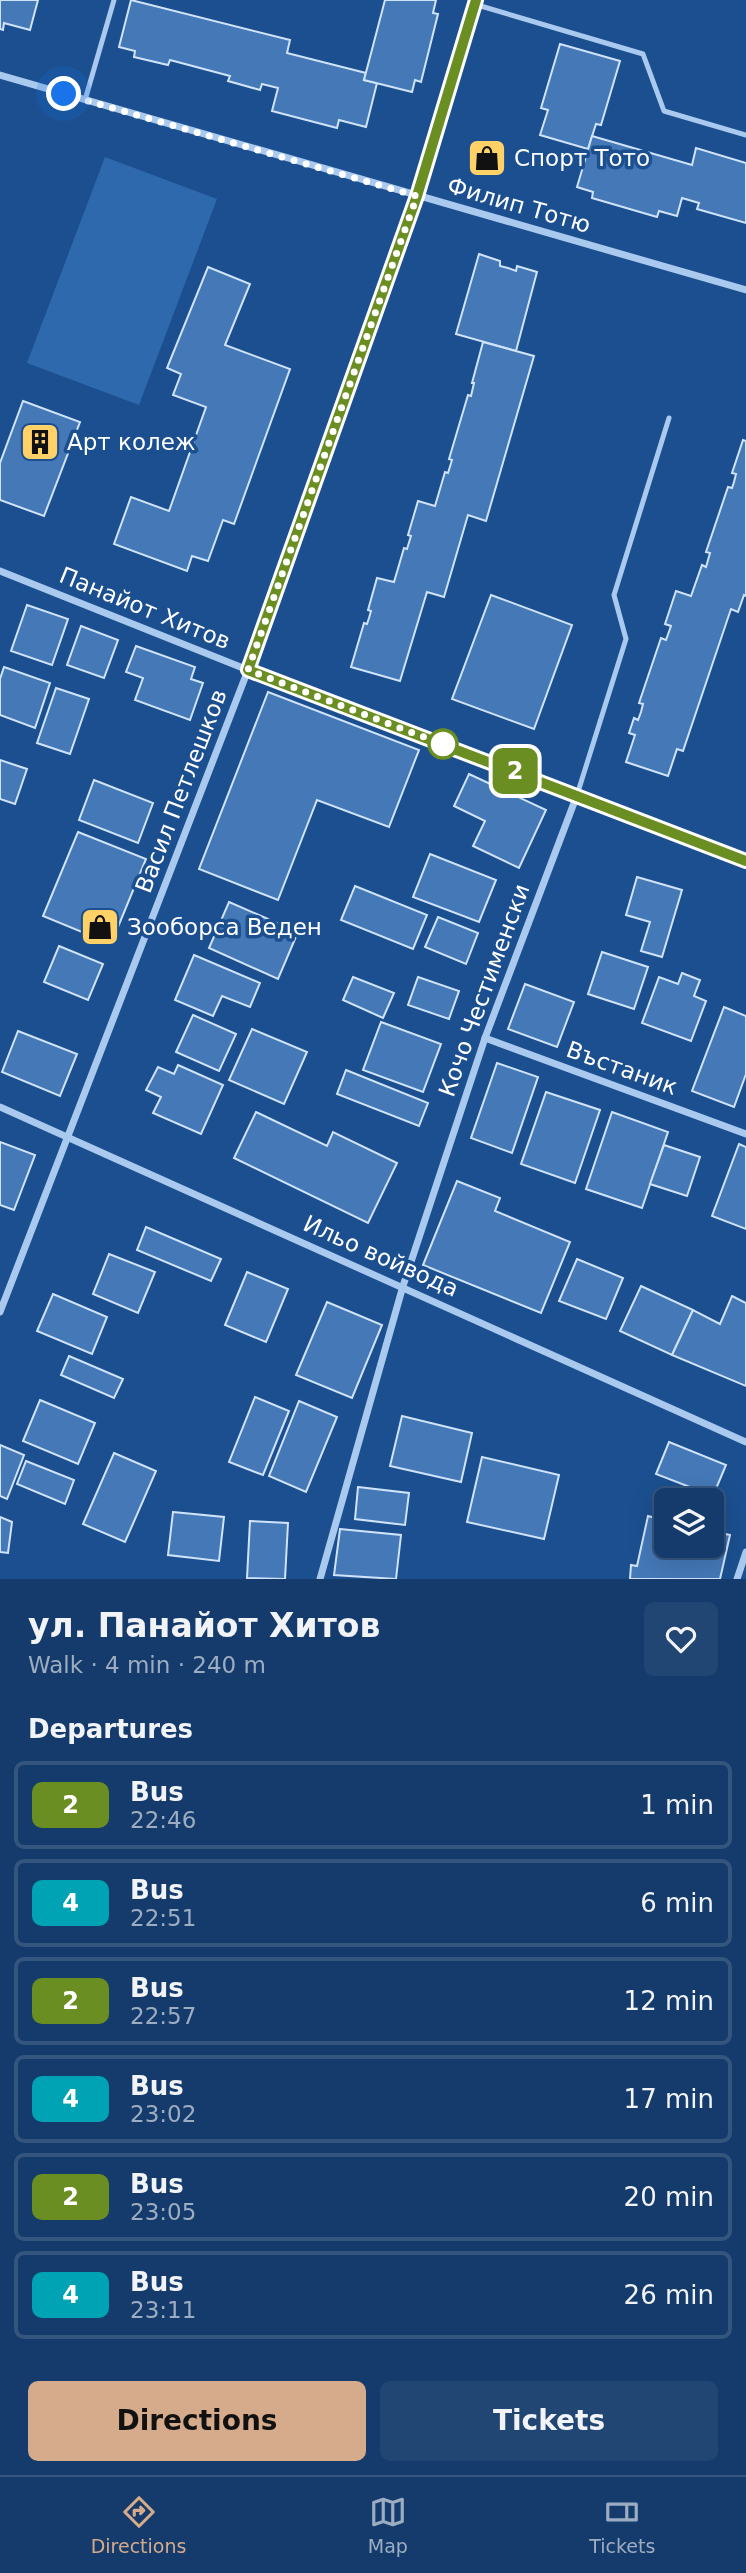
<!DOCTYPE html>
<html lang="en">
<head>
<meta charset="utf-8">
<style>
	:root { --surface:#143b6b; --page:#214673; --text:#f1f3f6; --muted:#9dadc1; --line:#33557e; --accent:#d6ab8b }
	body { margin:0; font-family:"DejaVu Sans",sans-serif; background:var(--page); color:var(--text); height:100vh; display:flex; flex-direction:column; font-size:26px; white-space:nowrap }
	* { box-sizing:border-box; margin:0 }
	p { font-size:23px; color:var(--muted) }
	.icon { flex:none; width:38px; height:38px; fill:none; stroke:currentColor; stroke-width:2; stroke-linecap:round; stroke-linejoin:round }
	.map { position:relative; height:1579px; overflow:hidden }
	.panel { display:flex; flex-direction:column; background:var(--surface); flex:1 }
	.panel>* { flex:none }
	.badge { padding:0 14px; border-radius:10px; font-size:24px; line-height:46px }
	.buttons { position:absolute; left:654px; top:1488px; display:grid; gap:14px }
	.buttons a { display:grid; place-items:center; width:70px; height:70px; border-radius:10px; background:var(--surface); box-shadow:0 7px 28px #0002,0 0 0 2px var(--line); font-size:35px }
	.you { position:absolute; width:35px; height:35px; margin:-18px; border:5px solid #fff; border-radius:50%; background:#1a73e8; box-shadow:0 0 0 10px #1a73e833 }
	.map>.badge { position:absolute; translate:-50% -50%; box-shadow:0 0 0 4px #fff }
	h2 { padding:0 28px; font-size:26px; line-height:63px }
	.round { display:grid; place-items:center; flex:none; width:74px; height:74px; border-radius:10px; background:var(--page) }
	.headline { display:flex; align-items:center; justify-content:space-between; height:119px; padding:0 28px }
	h1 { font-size:33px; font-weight:700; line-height:52px }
	.action { display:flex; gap:14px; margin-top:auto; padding:14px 28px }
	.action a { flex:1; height:80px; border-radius:10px; background:var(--accent); color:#111; font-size:28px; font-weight:700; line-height:80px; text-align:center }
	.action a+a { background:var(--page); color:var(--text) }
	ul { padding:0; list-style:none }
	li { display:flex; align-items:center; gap:21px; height:88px; margin:0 14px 10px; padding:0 14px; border:4px solid var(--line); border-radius:10px }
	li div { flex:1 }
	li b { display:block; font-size:26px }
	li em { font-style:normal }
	li .badge { min-width:77px; font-weight:700; text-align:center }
	.tabs { display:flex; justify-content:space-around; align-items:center; height:98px; border-top:2px solid var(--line); background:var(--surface); font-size:19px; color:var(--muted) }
	.tabs a { display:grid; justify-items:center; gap:4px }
	.tabs .selected { color:var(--accent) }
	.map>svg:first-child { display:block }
</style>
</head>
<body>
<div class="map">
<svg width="746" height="1579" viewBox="0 0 746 1579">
	<rect width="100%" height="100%" fill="#1b4f8f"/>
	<path fill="#2e69ad" d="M 105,157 L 217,199 L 139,405 L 27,363 Z"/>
	<g fill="#4478b7" stroke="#cfe3fa" stroke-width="2">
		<path d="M 0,0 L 38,0 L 30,30 L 4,23 L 3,30 L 0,29 Z"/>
		<path d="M 131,0 L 290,40 L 287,53 L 366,73 L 364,80 L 377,83 L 366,127 L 339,120 L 337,128 L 272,111 L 278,88 L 262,84 L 260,90 L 228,81 L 230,76 L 170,60 L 168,65 L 134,57 L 135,51 L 119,47 Z"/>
		<path d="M 385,0 L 436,0 L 433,13 L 438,14 L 421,82 L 415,80 L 412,92 L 364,80 Z"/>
		<path d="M 560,44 L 620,61 L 601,125 L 596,124 L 588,149 L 540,135 L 548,110 L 541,108 Z"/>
		<path d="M 592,136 L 692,165 L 696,148 L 746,163 L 746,223 L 697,209 L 699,203 L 682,198 L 677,216 L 659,211 L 657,217 L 592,198 L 593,192 L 577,187 Z"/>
		<path d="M 479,254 L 500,261 L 500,266 L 508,268 L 516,271 L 517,266 L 537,272 L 516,351 L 456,334 Z"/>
		<path d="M 208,267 L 250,284 L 225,345 L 290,369 L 234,524 L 223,520 L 208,561 L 192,556 L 187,571 L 114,544 L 131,497 L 169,511 L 206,407 L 173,395 L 181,374 L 167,368 Z"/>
		<path d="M 483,342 L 534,356 L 486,521 L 468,515 L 444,597 L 427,592 L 400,681 L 351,667 L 364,623 L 367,624 L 369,618 L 371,611 L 368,610 L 377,578 L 394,582 L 404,548 L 407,549 L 411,536 L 408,535 L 418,501 L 435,506 L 445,472 L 448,473 L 452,460 L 449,459 L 468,395 L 471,396 L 474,383 L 472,383 Z"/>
		<path d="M 23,401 L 80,422 L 44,516 L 0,500 L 0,463 Z"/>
		<path d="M 743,440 L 746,441 L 746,596 L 744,595 L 738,612 L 731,609 L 683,751 L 677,749 L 668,776 L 626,762 L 635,735 L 629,733 L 634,718 L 638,720 L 641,712 L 643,704 L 639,703 L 661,638 L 666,640 L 671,626 L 665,624 L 676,591 L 691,596 L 702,565 L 706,567 L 710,553 L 706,552 L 728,487 L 732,488 L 734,482 L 736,474 L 732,473 Z"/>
		<path d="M 491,595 L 572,625 L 534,729 L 452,699 Z"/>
		<path d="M 27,605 L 68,619 L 52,665 L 11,651 Z"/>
		<path d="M 81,626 L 118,640 L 104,678 L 67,665 Z"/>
		<path d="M 136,646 L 195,667 L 191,679 L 203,683 L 190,720 L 135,700 L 143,678 L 126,672 Z"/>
		<path d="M 4,667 L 50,683 L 35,728 L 0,715 L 0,679 Z"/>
		<path d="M 56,688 L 89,699 L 70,754 L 37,743 Z"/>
		<path d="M 268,692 L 419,750 L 389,827 L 317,800 L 278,900 L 199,869 Z"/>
		<path d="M 0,760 L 27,769 L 15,804 L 0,799 Z"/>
		<path d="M 469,774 L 546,810 L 519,868 L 473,846 L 485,821 L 454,806 Z"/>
		<path d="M 94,780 L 153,803 L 138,843 L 79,820 Z"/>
		<path d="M 78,832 L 146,859 L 111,944 L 43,916 Z"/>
		<path d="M 430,854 L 496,880 L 479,922 L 413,897 Z"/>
		<path d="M 637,877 L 682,890 L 662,957 L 641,951 L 650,922 L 626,915 Z"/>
		<path d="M 355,886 L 427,915 L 413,949 L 341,920 Z"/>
		<path d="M 229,902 L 298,932 L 278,979 L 209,948 Z"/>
		<path d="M 438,917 L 478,933 L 466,964 L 425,947 Z"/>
		<path d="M 59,946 L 103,964 L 88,1000 L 44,982 Z"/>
		<path d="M 602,952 L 648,967 L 634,1009 L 588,994 Z"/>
		<path d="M 194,955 L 260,983 L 250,1007 L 222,996 L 213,1016 L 175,1000 Z"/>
		<path d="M 682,973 L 700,980 L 694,996 L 706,1001 L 691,1041 L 642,1023 L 659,977 L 678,984 Z"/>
		<path d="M 353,977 L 394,993 L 383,1018 L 343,1000 Z"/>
		<path d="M 418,977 L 459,991 L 449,1019 L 408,1005 Z"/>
		<path d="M 525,984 L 574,1002 L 557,1047 L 508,1029 Z"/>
		<path d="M 724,1007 L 746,1016 L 746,1074 L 734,1107 L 692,1091 Z"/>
		<path d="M 193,1015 L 236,1034 L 219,1071 L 176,1052 Z"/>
		<path d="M 381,1022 L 441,1044 L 423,1092 L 363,1070 Z"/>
		<path d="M 252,1029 L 307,1052 L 284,1104 L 229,1080 Z"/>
		<path d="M 18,1031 L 77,1054 L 60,1096 L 2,1072 Z"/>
		<path d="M 497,1063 L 538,1077 L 512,1153 L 471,1138 Z"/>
		<path d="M 178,1065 L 223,1085 L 201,1134 L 153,1113 L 161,1097 L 146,1090 L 158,1067 L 174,1074 Z"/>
		<path d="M 346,1070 L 428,1103 L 419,1126 L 337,1094 Z"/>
		<path d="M 546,1092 L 600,1110 L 575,1183 L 521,1164 Z"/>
		<path d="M 256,1112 L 327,1146 L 333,1132 L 397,1163 L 368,1223 L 234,1158 Z"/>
		<path d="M 612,1112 L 668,1132 L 642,1208 L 586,1189 Z"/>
		<path d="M 0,1142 L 35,1155 L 14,1210 L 0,1205 Z"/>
		<path d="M 739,1144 L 746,1147 L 746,1229 L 712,1216 Z"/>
		<path d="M 664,1145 L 700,1157 L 687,1196 L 650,1184 Z"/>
		<path d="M 457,1181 L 500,1198 L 495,1211 L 570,1242 L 541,1313 L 423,1265 Z"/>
		<path d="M 146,1227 L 221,1259 L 211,1281 L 137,1250 Z"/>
		<path d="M 109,1254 L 155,1272 L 138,1313 L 93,1294 Z"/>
		<path d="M 577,1259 L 623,1278 L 606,1319 L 559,1301 Z"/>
		<path d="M 247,1272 L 288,1289 L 266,1342 L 225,1325 Z"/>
		<path d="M 641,1286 L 693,1310 L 672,1355 L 620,1331 Z"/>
		<path d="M 53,1294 L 107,1317 L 92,1354 L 37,1331 Z"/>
		<path d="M 732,1296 L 746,1303 L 746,1386 L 672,1355 L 693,1310 L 720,1324 Z"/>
		<path d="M 327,1302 L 382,1325 L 352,1398 L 296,1375 Z"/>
		<path d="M 69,1356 L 123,1379 L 114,1398 L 61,1375 Z"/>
		<path d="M 255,1397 L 289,1411 L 263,1475 L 229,1462 Z"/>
		<path d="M 40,1400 L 95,1423 L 78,1464 L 23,1441 Z"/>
		<path d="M 299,1401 L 337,1417 L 306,1492 L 269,1476 Z"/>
		<path d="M 402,1416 L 472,1433 L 461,1482 L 390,1466 Z"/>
		<path d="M 669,1442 L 726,1465 L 713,1496 L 656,1474 Z"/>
		<path d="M 0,1445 L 24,1455 L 7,1499 L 0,1496 Z"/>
		<path d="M 114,1453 L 156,1471 L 125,1542 L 83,1524 Z"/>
		<path d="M 482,1457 L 559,1475 L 544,1539 L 467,1522 Z"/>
		<path d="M 26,1461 L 74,1480 L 65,1504 L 17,1484 Z"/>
		<path d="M 358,1487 L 409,1493 L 405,1525 L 355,1519 Z"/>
		<path d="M 173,1512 L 224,1517 L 219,1561 L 168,1555 Z"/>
		<path d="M 648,1516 L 667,1521 L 667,1545 L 712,1545 L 712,1531 L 730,1535 L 720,1579 L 630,1579 L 631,1565 L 637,1566 Z"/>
		<path d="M 0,1517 L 12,1522 L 8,1553 L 0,1552 Z"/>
		<path d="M 250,1521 L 288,1523 L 285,1579 L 247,1578 Z"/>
		<path d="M 340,1529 L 401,1535 L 396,1579 L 334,1575 Z"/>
	</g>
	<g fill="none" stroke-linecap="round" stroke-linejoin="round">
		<g stroke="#a9c9ee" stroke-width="5">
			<path d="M 474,4 L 643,54 L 664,111 L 746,135"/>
			<path d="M 85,100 L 114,0"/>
			<path d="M 577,795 L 626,639 L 614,595 L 669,418"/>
		</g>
		<g stroke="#a9c9ee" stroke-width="7">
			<path d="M 0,75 L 746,290"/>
			<path d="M 0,571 L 248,670 L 746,861"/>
			<path d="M 485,1038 L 746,1134"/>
			<path d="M 0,1107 L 746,1442"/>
			<path d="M 0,1312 L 248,670 L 417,196 L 476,0"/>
			<path d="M 320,1579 L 403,1286 L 485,1038 L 577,795"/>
			<path d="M 737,1579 L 746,1552"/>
		</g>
	</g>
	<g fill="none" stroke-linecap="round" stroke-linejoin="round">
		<g stroke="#fff" stroke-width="16">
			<path id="line" d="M 476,0 L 417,196 L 248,670 L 746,861"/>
		</g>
		<use href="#line" stroke="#6b8e23" stroke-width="10"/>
		<path stroke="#fff" stroke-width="7" stroke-dasharray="0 12.6" d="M 64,94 L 417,196 L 248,670 L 450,747 L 443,744"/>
	</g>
	<defs>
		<g id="shop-square" transform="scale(2.0125)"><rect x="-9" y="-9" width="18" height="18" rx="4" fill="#ffd166" stroke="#1b4f8f"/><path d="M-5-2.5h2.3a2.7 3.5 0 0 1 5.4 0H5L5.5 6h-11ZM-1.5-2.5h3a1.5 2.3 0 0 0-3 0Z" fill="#111"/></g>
		<g id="building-square" transform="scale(2.0125)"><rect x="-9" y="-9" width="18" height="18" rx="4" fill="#ffd166" stroke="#1b4f8f"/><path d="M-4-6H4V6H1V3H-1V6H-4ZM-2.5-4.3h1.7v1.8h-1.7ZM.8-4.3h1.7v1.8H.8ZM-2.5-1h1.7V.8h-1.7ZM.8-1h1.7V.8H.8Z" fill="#111"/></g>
	</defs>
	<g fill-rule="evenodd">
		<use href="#shop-square" x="487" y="158"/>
		<use href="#building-square" x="40" y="442"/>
		<use href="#shop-square" x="100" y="927"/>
	</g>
	<circle fill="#fff" stroke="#6b8e23" stroke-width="3.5" cx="443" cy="744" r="14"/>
	<g text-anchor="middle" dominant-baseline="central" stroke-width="7" stroke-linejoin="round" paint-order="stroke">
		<g font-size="23" fill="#fff" stroke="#1b4f8f" text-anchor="start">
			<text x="514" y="158">Спорт Тото</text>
			<text x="67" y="442">Арт колеж</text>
			<text x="127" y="927">Зооборса Веден</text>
		</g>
		<g font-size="23" fill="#fff" stroke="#1b4f8f">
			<text transform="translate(519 205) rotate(16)">Филип Тотю</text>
			<text transform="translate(145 608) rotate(22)">Панайот Хитов</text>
			<text transform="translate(181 791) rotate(-69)">Васил Петлешков</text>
			<text transform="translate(484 990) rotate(-70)">Кочо Честименски</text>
			<text transform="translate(622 1068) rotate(20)">Въстаник</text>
			<text transform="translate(381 1256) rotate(24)">Ильо войвода</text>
		</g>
	</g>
</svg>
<div class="buttons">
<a><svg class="icon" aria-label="layers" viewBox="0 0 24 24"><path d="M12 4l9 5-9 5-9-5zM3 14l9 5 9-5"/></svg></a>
</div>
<div class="you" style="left:64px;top:94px"></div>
<b class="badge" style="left:515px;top:771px;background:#6b8e23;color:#fff">2</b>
</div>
<section class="panel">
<div class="headline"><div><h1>ул. Панайот Хитов</h1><p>Walk · 4 min · 240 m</p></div><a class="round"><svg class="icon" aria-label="heart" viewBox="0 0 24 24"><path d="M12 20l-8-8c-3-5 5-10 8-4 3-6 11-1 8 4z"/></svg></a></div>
<h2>Departures</h2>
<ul>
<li><span class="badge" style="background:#6b8e23;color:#fff">2</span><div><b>Bus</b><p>22:46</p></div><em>1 min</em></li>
<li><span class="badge" style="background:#00a3b4;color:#fff">4</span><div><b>Bus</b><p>22:51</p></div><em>6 min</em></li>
<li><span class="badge" style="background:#6b8e23;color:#fff">2</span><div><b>Bus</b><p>22:57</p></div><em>12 min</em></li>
<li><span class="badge" style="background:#00a3b4;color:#fff">4</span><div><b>Bus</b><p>23:02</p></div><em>17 min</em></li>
<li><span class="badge" style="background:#6b8e23;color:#fff">2</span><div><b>Bus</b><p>23:05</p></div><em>20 min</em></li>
<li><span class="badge" style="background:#00a3b4;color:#fff">4</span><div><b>Bus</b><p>23:11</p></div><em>26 min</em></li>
</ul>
<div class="action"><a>Directions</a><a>Tickets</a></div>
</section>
<nav class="tabs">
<a class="selected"><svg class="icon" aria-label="directions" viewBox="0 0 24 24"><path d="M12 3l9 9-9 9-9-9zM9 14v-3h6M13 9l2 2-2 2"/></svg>Directions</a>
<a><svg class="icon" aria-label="map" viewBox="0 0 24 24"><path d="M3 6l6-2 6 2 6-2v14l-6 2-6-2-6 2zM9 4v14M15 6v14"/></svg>Map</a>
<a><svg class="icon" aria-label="tickets" viewBox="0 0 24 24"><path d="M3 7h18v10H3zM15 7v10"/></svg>Tickets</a>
</nav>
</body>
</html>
